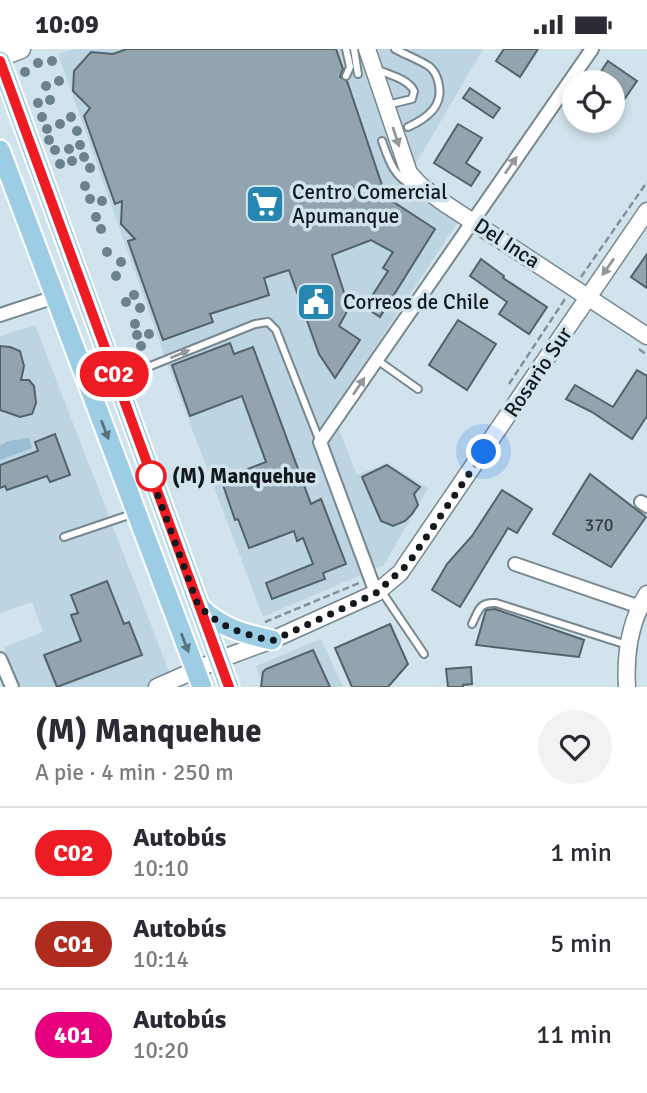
<!DOCTYPE html>
<html lang="es">
<head>
<meta charset="utf-8">
<style>
	:root { --surface:#fff; --page:#f2f2f3; --text:#2b2b33; --muted:#7c7c81; --line:#e1e1e2 }
	body { margin:0; font-family:Signika,sans-serif; background:var(--page); color:var(--text); height:100vh; display:flex; flex-direction:column; font-size:26px; white-space:nowrap }
	* { box-sizing:border-box; margin:0 }
	p { font-size:23px; color:var(--muted) }
	.icon { flex:none; width:38px; height:38px; fill:none; stroke:currentColor; stroke-width:2; stroke-linecap:round; stroke-linejoin:round }
	.map { position:relative; height:638px; overflow:hidden }
	.side { display:flex; flex-direction:column; background:var(--surface); flex:1 }
	.side>* { flex:none }
	.badge { padding:0 14px; border-radius:23px; font-size:24px; line-height:46px }
	.tools { position:absolute; left:562px; top:21px; display:grid; gap:14px }
	.tools a { display:grid; place-items:center; width:63px; height:63px; border-radius:50%; background:var(--surface); box-shadow:0 4px 10px #0003; font-size:35px }
	.you { position:absolute; width:35px; height:35px; margin:-18px; border:5px solid #fff; border-radius:50%; background:#1a73e8; box-shadow:0 0 0 10px #1a73e833 }
	.map>.badge { position:absolute; translate:-50% -50%; box-shadow:0 0 0 4px #fff }
	.round { display:grid; place-items:center; flex:none; width:74px; height:74px; border-radius:37px; background:var(--page) }
	.head { display:flex; align-items:center; justify-content:space-between; height:119px; padding:0 35px }
	h1 { font-size:33px; font-weight:700; line-height:52px }
	ul { padding:0; list-style:none }
	li { display:flex; align-items:center; gap:21px; height:91px; padding:0 35px; border-top:2px solid var(--line) }
	li div { flex:1 }
	li b { display:block; font-size:26px }
	li em { font-style:normal }
	li .badge { min-width:77px; font-weight:700; text-align:center }
	.status { display:flex; justify-content:space-between; align-items:center; height:49px; padding:0 35px; background:var(--surface); direction:ltr }
	.status svg { height:19px; fill:currentColor }
	.map>svg:first-child { display:block }
</style>
</head>
<body>
<div class="status"><b>10:09</b><svg viewBox="0 0 49 12"><path d="M0 12V9h3v3zM5 12V6h3v6zM10 12V3h3v9zM15 12V0h3v12zM26 1h20v11H26zM47 4h2v5h-2z"/></svg></div>
<div class="map">
<svg width="647" height="638" viewBox="0 0 647 638">
	<rect width="100%" height="100%" fill="#d1e3ed"/>
	<g fill="#bdd5e3">
		<path d="M 75,0 L 483,0 L 404,135 L 458,173 L 332,363 L 357,426 L 387,414 L 428,439 L 384,516 L 263,568 L 166,311 L 58,5 Z"/>
		<path d="M 35,276 L 175,638 L 19,638 L 4,598 L 43,583 L 32,553 L 0,564 L 0,287 Z"/>
		<path d="M 321,590 L 343,638 L 263,638 L 256,617 Z"/>
	</g>
	<path fill="#97bed3" d="M 29,389 L 32,399 L 0,411 L 0,397 L 8,392 Z"/>
	<g fill="#94a4ae" stroke="#52626a" stroke-width="2">
		<path d="M 127,0 L 336,0 L 343,20 L 340,28 L 347,32 L 386,148 L 435,180 L 380,268 L 365,258 L 388,222 L 383,219 L 393,203 L 371,191 L 332,206 L 349,259 L 339,277 L 360,291 L 335,329 L 319,305 L 289,221 L 264,229 L 269,246 L 210,265 L 213,273 L 163,291 L 128,192 L 135,190 L 121,175 L 122,152 L 115,155 L 84,67 L 90,59 L 73,42 L 74,22 L 91,3 L 113,5 Z"/>
		<path d="M 504,0 L 538,0 L 520,28 L 496,12 Z"/>
		<path d="M 608,12 L 637,32 L 612,68 L 612,33 L 594,33 Z"/>
		<path d="M 470,39 L 500,59 L 493,69 L 463,49 Z"/>
		<path d="M 458,75 L 482,89 L 466,114 L 480,123 L 471,137 L 434,114 Z"/>
		<path d="M 647,205 L 647,239 L 631,228 Z"/>
		<path d="M 481,210 L 504,227 L 503,229 L 547,258 L 529,285 L 499,265 L 507,253 L 470,227 Z"/>
		<path d="M 458,271 L 496,295 L 467,341 L 429,316 Z"/>
		<path d="M 230,294 L 234,305 L 253,298 L 311,455 L 321,450 L 346,515 L 323,524 L 325,530 L 272,550 L 266,534 L 313,515 L 303,489 L 297,492 L 294,482 L 249,499 L 238,470 L 235,471 L 221,430 L 266,413 L 242,347 L 190,367 L 172,316 Z"/>
		<path d="M 0,297 L 10,298 L 20,302 L 24,317 L 21,331 L 29,331 L 34,337 L 36,354 L 32,365 L 20,368 L 0,361 Z"/>
		<path d="M 637,321 L 647,327 L 647,367 L 632,390 L 592,363 L 566,350 L 575,336 L 613,358 Z"/>
		<path d="M 55,385 L 70,426 L 50,433 L 47,427 L 7,441 L 5,437 L 0,439 L 0,416 L 38,402 L 35,393 Z"/>
		<path d="M 387,416 L 420,438 L 414,445 L 418,456 L 412,465 L 405,472 L 393,477 L 381,472 L 362,428 Z"/>
		<path d="M 590,425 L 646,468 L 611,518 L 553,485 Z"/>
		<path d="M 502,441 L 532,460 L 517,484 L 508,479 L 460,558 L 432,541 L 447,515 L 472,487 Z"/>
		<path d="M 107,532 L 124,575 L 129,573 L 142,606 L 57,638 L 44,606 L 81,592 L 71,566 L 78,564 L 71,546 Z"/>
		<path d="M 495,560 L 584,591 L 579,608 L 476,596 L 486,561 Z"/>
		<path d="M 390,575 L 408,615 L 388,638 L 352,638 L 335,599 Z"/>
		<path d="M 313,601 L 330,638 L 261,638 L 263,623 L 266,620 Z"/>
		<path d="M 471,618 L 472,635 L 463,636 L 463,638 L 448,638 L 446,620 Z"/>
	</g>
	<g fill="none" stroke-linecap="round" stroke-linejoin="round">
		<g stroke="#778790" stroke-width="10">
			<g id="service">
				<path d="M 354,0 L 358,25"/>
				<path d="M 395,0 C 406,6 420,11 430,18 C 434,22 437,27 438,32 C 445,56 428,69 408,78"/>
				<path d="M 378,21 C 390,26 408,30 414,42 L 412,50 L 387,56"/>
				<path d="M 346,27 L 350,18 L 346,0"/>
				<path d="M 382,92 C 389,112 394,128 414,138"/>
				<path d="M 377,311 L 418,340"/>
				<path d="M 118,330 L 255,275 L 268,273 L 276,281 L 320,393"/>
				<path d="M 64,488 L 135,464"/>
				<path d="M 382,543 L 424,605"/>
				<path d="M 472,575 C 479,561 479,553 496,554 L 627,596"/>
			</g>
		</g>
		<g stroke="#778790" stroke-width="16">
			<g id="minor">
				<path d="M 0,266 L 55,248"/>
				<path d="M 641,453 L 647,457"/>
				<path d="M 515,515 L 640,558"/>
				<path d="M 376,544 L 320,393 L 592,0"/>
				<path d="M 0,610 L 12,638"/>
			</g>
		</g>
		<g stroke="#778790" stroke-width="19">
			<g id="tertiary">
				<path d="M 367,0 L 409,124 L 421,137 L 444,154 L 647,287"/>
				<path d="M 157,638 L 218,611 L 272,591 L 376,544 L 400,524 L 647,162"/>
				<path d="M 627,638 C 625,605 629,574 647,545"/>
			</g>
		</g>
		<g stroke="#778790" stroke-width="21">
			<path id="secondary" d="M 0,8 L 21,0"/>
		</g>
		<g stroke="#fff" stroke-width="23">
			<g id="primary">
				<path d="M 0,12 L 229,638"/>
				<path d="M 0,101 L 202,638"/>
				<path d="M 201,559 C 221,579 245,585 272,591"/>
			</g>
		</g>
		<g stroke="#839097" stroke-width="2.5" stroke-dasharray="7 3.5" stroke-linecap="butt">
			<path d="M 581,228 L 647,133"/>
			<path d="M 639,300 L 647,306"/>
			<path d="M 509,335 L 565,250"/>
			<path d="M 265,573 L 359,534"/>
		</g>
		<use href="#service" stroke="#fff" stroke-width="6"/>
		<use href="#minor" stroke="#fff" stroke-width="12"/>
		<use href="#tertiary" stroke="#fff" stroke-width="16"/>
		<use href="#secondary" stroke="#fff" stroke-width="18"/>
		<use href="#primary" stroke="#9ccde5" stroke-width="19"/>
	</g>
	<g fill="#6a818e">
		<circle cx="52" cy="12" r="5"/>
		<circle cx="38" cy="14" r="5"/>
		<circle cx="25" cy="23" r="5"/>
		<circle cx="59" cy="32" r="5"/>
		<circle cx="46" cy="37" r="5"/>
		<circle cx="50" cy="51" r="5"/>
		<circle cx="38" cy="54" r="5"/>
		<circle cx="42" cy="68" r="5"/>
		<circle cx="71" cy="68" r="5"/>
		<circle cx="60" cy="75" r="5"/>
		<circle cx="47" cy="80" r="5"/>
		<circle cx="77" cy="82" r="5"/>
		<circle cx="49" cy="91" r="5"/>
		<circle cx="80" cy="96" r="5"/>
		<circle cx="69" cy="100" r="5"/>
		<circle cx="55" cy="101" r="5"/>
		<circle cx="84" cy="108" r="5"/>
		<circle cx="72" cy="112" r="5"/>
		<circle cx="60" cy="115" r="5"/>
		<circle cx="90" cy="119" r="5"/>
		<circle cx="85" cy="137" r="5"/>
		<circle cx="90" cy="150" r="5"/>
		<circle cx="102" cy="152" r="5"/>
		<circle cx="96" cy="168" r="5"/>
		<circle cx="101" cy="180" r="5"/>
		<circle cx="107" cy="203" r="5"/>
		<circle cx="121" cy="213" r="5"/>
		<circle cx="116" cy="227" r="5"/>
		<circle cx="134" cy="246" r="5"/>
		<circle cx="126" cy="253" r="5"/>
		<circle cx="140" cy="259" r="5"/>
		<circle cx="135" cy="275" r="5"/>
		<circle cx="149" cy="285" r="5"/>
		<circle cx="137" cy="286" r="5"/>
		<circle cx="141" cy="297" r="5"/>
	</g>
	<defs><path id="oneway-solid" d="M-6-.8H1V-3.2L6.5 0L1 3.2V.8H-6Z" transform="scale(1.75)"/></defs>
	<g fill="#959899">
		<use href="#oneway-solid" transform="translate(396 88) rotate(72)"/>
		<use href="#oneway-solid" transform="translate(511 116) rotate(-55)"/>
		<use href="#oneway-solid" transform="translate(608 218) rotate(125)"/>
		<use href="#oneway-solid" transform="translate(180 305) rotate(-22)"/>
		<use href="#oneway-solid" transform="translate(359 337) rotate(-56)"/>
	</g>
	<g fill="#587380">
		<use href="#oneway-solid" transform="translate(105 381) rotate(69)"/>
		<use href="#oneway-solid" transform="translate(185 594) rotate(69)"/>
	</g>
	<g fill="none" stroke-linecap="round" stroke-linejoin="round">
		<g stroke="#fff" stroke-width="16">
			<path id="line" d="M 0,12 L 229,638"/>
		</g>
		<use href="#line" stroke="#ed1c24" stroke-width="10"/>
		<path stroke="#13191c" stroke-width="7" stroke-dasharray="0 12.6" d="M 151,427 L 150,425 L 198,556 C 221,579 241,584 272,592 L 376,544 L 408,515 L 484,403"/>
	</g>
	<defs>
		<g id="supermarket-square" transform="scale(2.0125)"><rect x="-9" y="-9" width="18" height="18" rx="4" fill="#2586b1" stroke="#d1e3ed"/><path d="M-6-5.5h2.5l.6 2H6L4.5 2H-2.5L-4.4-4H-6ZM-1.5 3.2a1.3 1.3 0 1 0 .1 0ZM3 3.2a1.3 1.3 0 1 0 .1 0Z" fill="#fff"/></g>
		<g id="civic-square" transform="scale(2.0125)"><rect x="-9" y="-9" width="18" height="18" rx="4" fill="#2586b1" stroke="#d1e3ed"/><path d="M-.6-6.5H3V-4.5H.6V-3L4-1V1h2V6H-6V1h2V-1L-.6-3ZM-1.2 2.5V6h2.4V2.5Z" fill="#fff"/></g>
	</defs>
	<g fill-rule="evenodd">
		<use href="#supermarket-square" x="265" y="155"/>
		<use href="#civic-square" x="316" y="253"/>
	</g>
	<circle fill="#fff" stroke="#ed1c24" stroke-width="3.5" cx="151" cy="427" r="14"/>
	<g text-anchor="middle" dominant-baseline="central" stroke-width="7" stroke-linejoin="round" paint-order="stroke">
		<g font-size="18" fill="#333c40">
			<text x="599" y="476">370</text>
		</g>
		<g font-size="21" fill="#13191c" stroke="#d1e3ed" text-anchor="start">
			<text x="292" y="143">Centro Comercial<tspan x="292" dy="24">Apumanque</tspan></text>
			<text x="343" y="253">Correos de Chile</text>
		</g>
		<g font-size="21" fill="#13191c" stroke="#d1e3ed">
			<text transform="translate(507 194) rotate(33)">Del Inca</text>
			<text transform="translate(538 323) rotate(-56)">Rosario Sur</text>
		</g>
		<g font-size="21" font-weight="bold" fill="#13191c" stroke="#d1e3ed" text-anchor="start">
			<text x="172" y="427">(M) Manquehue</text>
		</g>
	</g>
</svg>
<div class="tools">
<a><svg class="icon" aria-label="locate" viewBox="0 0 24 24"><circle cx="12" cy="12" r="6"/><path d="M12 2v4M12 18v4M2 12h4M18 12h4"/></svg></a>
</div>
<div class="you" style="left:484px;top:403px"></div>
<b class="badge" style="left:114px;top:325px;background:#ed1c24;color:#fff">C02</b>
</div>
<section class="side">
<div class="head"><div><h1>(M) Manquehue</h1><p>A pie · 4 min · 250 m</p></div><a class="round"><svg class="icon" aria-label="heart" viewBox="0 0 24 24"><path d="M12 20l-8-8c-3-5 5-10 8-4 3-6 11-1 8 4z"/></svg></a></div>
<ul>
<li><span class="badge" style="background:#ed1c24;color:#fff">C02</span><div><b>Autobús</b><p>10:10</p></div><em>1 min</em></li>
<li><span class="badge" style="background:#af2b1e;color:#fff">C01</span><div><b>Autobús</b><p>10:14</p></div><em>5 min</em></li>
<li><span class="badge" style="background:#e6007e;color:#fff">401</span><div><b>Autobús</b><p>10:20</p></div><em>11 min</em></li>
</ul>
</section>
</body>
</html>
